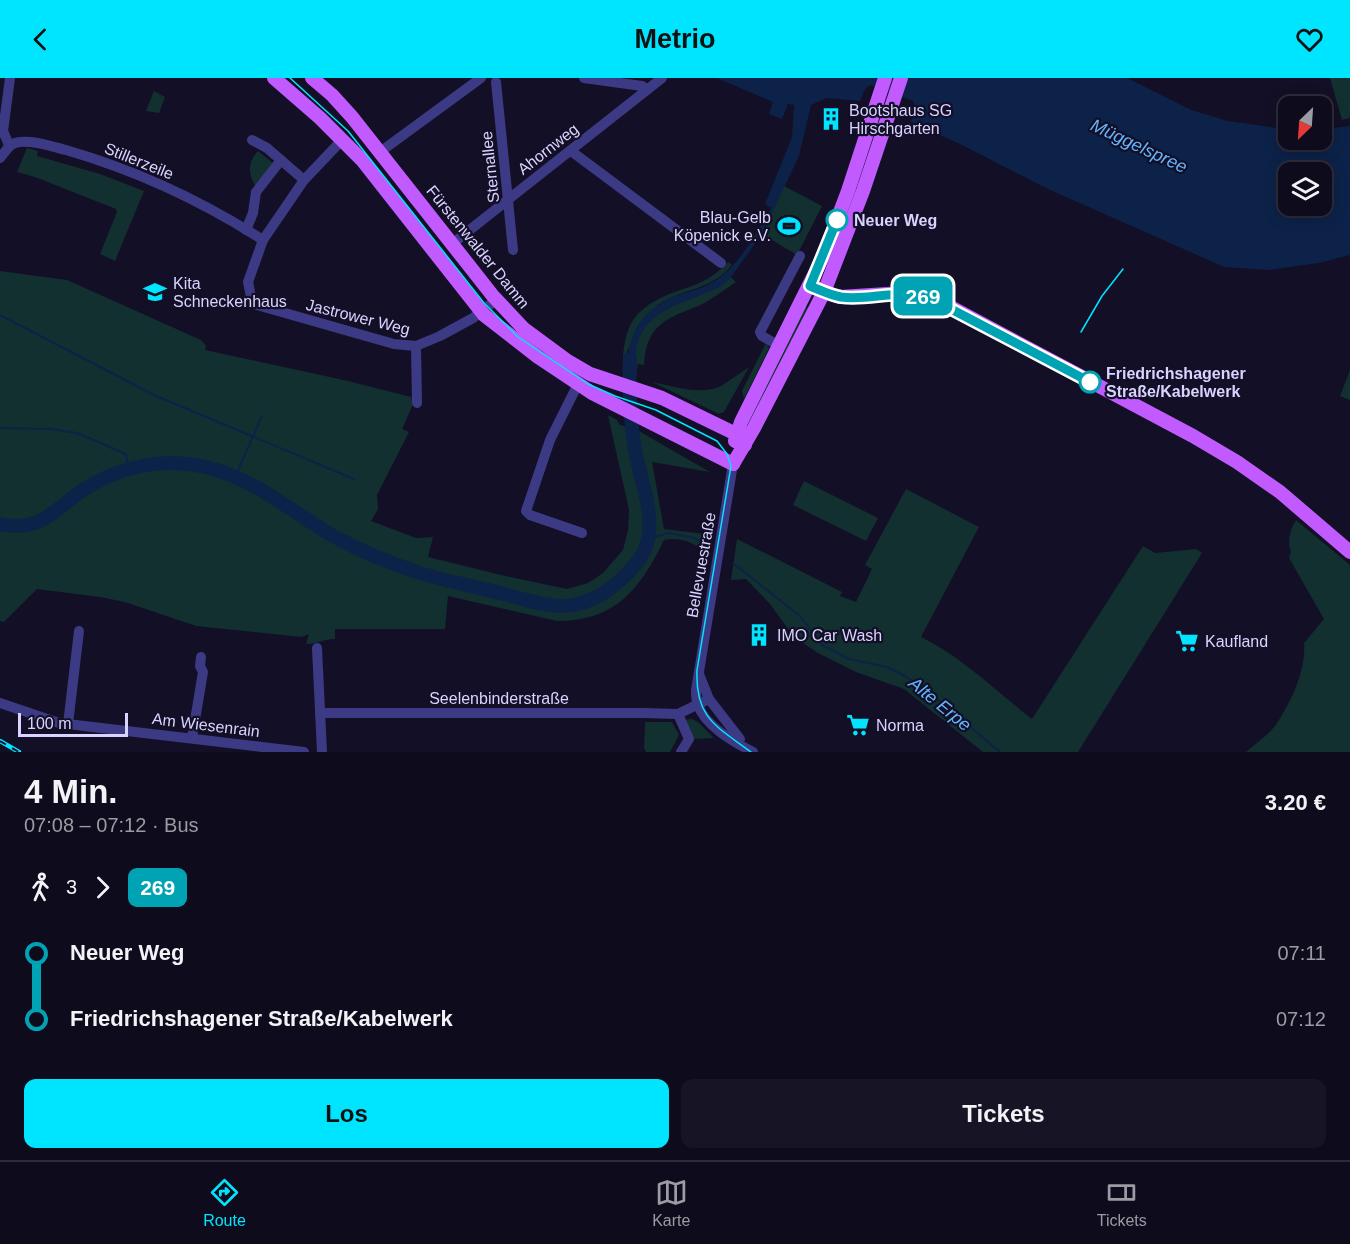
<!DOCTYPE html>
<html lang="de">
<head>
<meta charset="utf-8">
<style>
	:root { --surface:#0e0b1c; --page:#171425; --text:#f1f3f6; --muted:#9b9ba3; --line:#2e2b3b; --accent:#00e5ff }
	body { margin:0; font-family:Helvetica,sans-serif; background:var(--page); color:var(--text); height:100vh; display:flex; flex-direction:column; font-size:22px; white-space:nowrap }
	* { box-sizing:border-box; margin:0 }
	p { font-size:20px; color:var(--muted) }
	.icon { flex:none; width:33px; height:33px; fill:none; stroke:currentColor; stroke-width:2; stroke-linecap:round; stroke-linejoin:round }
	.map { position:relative; height:674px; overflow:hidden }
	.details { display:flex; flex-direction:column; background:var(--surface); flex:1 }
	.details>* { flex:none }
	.badge { padding:0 12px; border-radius:9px; font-size:21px; line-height:39px }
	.needle { width:39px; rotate:205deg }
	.buttons { position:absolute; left:1278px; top:18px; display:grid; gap:12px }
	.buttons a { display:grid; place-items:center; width:54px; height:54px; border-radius:12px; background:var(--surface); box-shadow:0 3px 15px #0003,0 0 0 2px var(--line); font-size:30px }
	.scale { position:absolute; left:18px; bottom:15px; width:110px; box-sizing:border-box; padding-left:6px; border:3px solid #d9d4ff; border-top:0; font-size:16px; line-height:21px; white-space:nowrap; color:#d9d4ff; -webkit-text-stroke:4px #130f26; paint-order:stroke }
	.map>.badge { position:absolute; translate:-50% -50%; box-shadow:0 0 0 3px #fff }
	.legs { display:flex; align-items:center; gap:9px; height:66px; padding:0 24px; font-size:20px }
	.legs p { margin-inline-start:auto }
	.overview { display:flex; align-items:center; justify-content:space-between; height:102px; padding:0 24px }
	h1 { font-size:33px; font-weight:600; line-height:45px }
	.cta { display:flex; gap:12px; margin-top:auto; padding:12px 24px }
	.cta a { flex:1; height:69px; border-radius:12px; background:var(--accent); color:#111; font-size:24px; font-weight:600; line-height:69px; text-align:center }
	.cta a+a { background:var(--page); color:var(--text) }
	ul { padding:0 24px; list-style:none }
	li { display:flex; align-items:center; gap:21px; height:66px; font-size:22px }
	li i { display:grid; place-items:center; width:9px; height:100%; margin:0 8px; background:currentColor }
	li i::after { content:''; width:15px; height:15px; margin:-8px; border:4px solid; border-radius:50%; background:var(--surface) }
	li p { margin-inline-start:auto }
	li:first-child i { background:linear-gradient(#0000 50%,currentColor 0) }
	li:last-child i { background:linear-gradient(currentColor 50%,#0000 0) }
	header { display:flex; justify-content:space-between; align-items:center; height:78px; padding:0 24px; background:var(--accent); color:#111; font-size:27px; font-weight:600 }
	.tabs { display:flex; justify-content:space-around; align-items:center; height:84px; border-top:2px solid var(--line); background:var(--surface); font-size:16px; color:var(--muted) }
	.tabs a { display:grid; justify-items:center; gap:3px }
	.tabs .current { color:var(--accent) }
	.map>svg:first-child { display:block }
</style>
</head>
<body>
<header><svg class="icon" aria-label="back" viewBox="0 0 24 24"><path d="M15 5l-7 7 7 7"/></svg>Metrio<svg class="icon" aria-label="heart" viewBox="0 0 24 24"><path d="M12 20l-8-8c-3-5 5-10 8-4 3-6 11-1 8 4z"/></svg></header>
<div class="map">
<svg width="1350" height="674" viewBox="0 0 1350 674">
	<rect width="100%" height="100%" fill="#130f26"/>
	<g fill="#12302f">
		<path d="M 1330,0 L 1350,0 L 1350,40 L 1342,42 Z"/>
		<path d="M 154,13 L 165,19 L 159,35 L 146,33 Z"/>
		<path d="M 27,70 L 38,73 L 37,78 L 100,96 L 144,113 L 115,183 L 100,176 L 117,134 L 116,131 L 35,99 L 17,94 Z"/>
		<path d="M 258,73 L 274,86 L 256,110 C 249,95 246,87 258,73 Z"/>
		<path d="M 784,108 L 822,128 L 797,177 L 762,156 Z"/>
		<path d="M 728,184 L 732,187 C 711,213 683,210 658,227 C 654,229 629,269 627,274 C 625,281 627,291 626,298 L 623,297 C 622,248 632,229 680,212 C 699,206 715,199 728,184 Z"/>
		<path d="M 0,193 L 67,202 L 201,262 L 206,268 L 205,272 L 348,303 L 411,319 L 413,326 L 402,351 L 409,354 L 377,417 L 378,431 L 371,443 L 416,460 L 433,459 L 428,479 L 501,497 L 567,511 L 588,505 L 603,495 L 623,472 L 628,452 L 629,432 L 608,337 L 617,342 L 620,347 L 637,352 L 710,394 L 652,384 L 664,451 L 705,456 L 702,473 C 694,463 676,459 664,462 C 640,511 616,543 557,543 L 448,518 L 445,551 L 335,551 L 335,561 C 323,561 318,566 306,566 L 309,556 L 302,559 L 196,548 L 125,524 L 100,519 L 37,511 L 4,544 L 0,543 Z"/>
		<path d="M 731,199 L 736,204 C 724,212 710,223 696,229 C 664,241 646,249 644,287 L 638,286 L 636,299 L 632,299 C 634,287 634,272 638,261 C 654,222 702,225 731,199 Z"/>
		<path d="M 804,227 L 808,230 L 750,346 L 745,343 Z"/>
		<path d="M 766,265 L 769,270 L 744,321 L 742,313 Z"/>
		<path d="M 749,289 L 724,334 L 719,336 L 652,304 C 673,308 702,318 721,308 C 731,302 740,295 749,289 Z"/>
		<path d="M 1350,292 L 1350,322 L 1340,318 Z"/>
		<path d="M 804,403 L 878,440 L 866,463 L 793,427 Z"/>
		<path d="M 906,411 L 979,449 L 921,559 C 962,579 996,613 1032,641 L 1143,468 L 1155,475 L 1196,471 L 1202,475 L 1078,674 L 983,674 L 904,611 L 856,594 L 818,575 L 794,559 L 770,526 L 746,501 L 731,502 L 737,461 L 842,514 L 840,518 L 856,524 L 872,491 L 865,487 Z"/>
		<path d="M 1296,442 L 1350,487 L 1350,674 L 1246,674 C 1256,665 1270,656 1277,645 C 1292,622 1306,592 1304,565 L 1324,541 L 1289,480 L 1291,474 C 1287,464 1290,451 1296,442 Z"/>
		<path d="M 692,641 L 698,644 L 714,660 L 693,661 L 684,642 Z"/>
		<path d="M 645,644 L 672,644 L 679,657 L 670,674 L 646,674 L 644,670 Z"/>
	</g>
	<path fill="#0c2248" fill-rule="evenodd" d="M 717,0 L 1127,0 L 1191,32 L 1228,43 L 1277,50 L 1277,53 L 1288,53 L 1288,62 L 1322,62 L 1322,51 L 1350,48 L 1350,177 L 1319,185 L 1269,192 L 1224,189 L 1048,111 L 962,67 L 911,44 L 915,29 L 913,23 L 870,7 L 865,11 L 860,23 L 827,20 L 811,27 L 799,78 L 762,156 L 731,199 L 720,209 L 666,231 L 646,247 L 638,262 L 632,299 L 626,298 C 628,258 637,234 676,218 C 691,213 706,210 719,200 C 740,185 758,153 771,130 L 765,126 L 792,59 L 794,27 L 788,26 L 782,41 L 769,36 L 773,24 ZM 1288,94 L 1322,94 L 1322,128 L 1288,128 Z"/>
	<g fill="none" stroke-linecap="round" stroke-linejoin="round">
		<g stroke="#0c2248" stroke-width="2">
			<path d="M 0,237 L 154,317 L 354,401"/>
			<path d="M 0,350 L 51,351 L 77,355 L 126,376 L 128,391"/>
			<path d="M 236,397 L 262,338"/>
			<path d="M 648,461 L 668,455 L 695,460 L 703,465"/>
			<path d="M 733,485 L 800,538 L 822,567 L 849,581 L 887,589 L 905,598 L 930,615 L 1000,674"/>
		</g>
		<path stroke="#0c2248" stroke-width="14" d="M 0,446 C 44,455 55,429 88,409 C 124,387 165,380 206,389 C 255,401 291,433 333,458 C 359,472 389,485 417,494 C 443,503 470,507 496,514 C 517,519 542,528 563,528 C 583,527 602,518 617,505 C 630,494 645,479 648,461 C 654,433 640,400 635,372 C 630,342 629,311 630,281"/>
		<g stroke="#3d3a85" stroke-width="10">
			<path d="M 584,0 L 642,8 L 647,12"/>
			<path d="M 496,4 L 513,172"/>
			<path d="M 343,61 L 304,102 L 263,162 L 248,204 L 251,219 L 257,227 L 394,266 L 416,268 L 440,258 L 473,240 L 496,222"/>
			<path d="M 252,62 L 267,70 L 304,102"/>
			<path d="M 9,67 L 3,53 L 10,0"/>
			<path d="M 571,73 L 721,185"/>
			<path d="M 380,74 L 481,0"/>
			<path d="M 0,80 C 7,72 9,65 20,64 C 34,62 53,69 66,72 C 135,92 202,123 263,162"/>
			<path d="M 246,152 L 253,135 L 256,114 L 281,82"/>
			<path d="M 452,166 L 662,0"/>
			<path d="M 778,267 L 762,258 L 760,254 L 800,178"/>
			<path d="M 416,268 L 417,325"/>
			<path d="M 578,306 L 550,362 L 526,433 L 530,437 L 582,455"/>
			<path d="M 733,386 L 696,612 C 696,617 696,623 698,627 C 705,648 734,664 753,674"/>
			<path d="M 317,570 L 322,674"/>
			<path d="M 699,596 L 709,621 L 740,661"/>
			<path d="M 0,625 L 59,645 L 304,674"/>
			<path d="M 320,635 L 643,635 L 678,636 L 709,621"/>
			<path d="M 678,636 L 689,661 L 681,674"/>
			<path d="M 68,646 L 79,553"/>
			<path d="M 192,660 L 203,594 L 200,588 L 201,579"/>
		</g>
		<g stroke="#c25bff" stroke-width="14">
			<path d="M 274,0 L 320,40 L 362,82 L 484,237 L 538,279 L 592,315 L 733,386"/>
			<path d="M 312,0 L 332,17 L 352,39 L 493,218 L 524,251 L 566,282 L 590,296 L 662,320 L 736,356 L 745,367"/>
			<path d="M 810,208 L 824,214 L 840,219 L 903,215 L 920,217 L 943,225 L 1193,358 L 1237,384 L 1280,414 L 1350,474"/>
			<path d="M 735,363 L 741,344 L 823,179 L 848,113 L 885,0"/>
			<path d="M 733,386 L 754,350 L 824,214 L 863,113 L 901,0"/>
		</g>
		<g stroke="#00e5ff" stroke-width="1.5">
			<path d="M 290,0 L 348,53 L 484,225 L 518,259 L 588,306 L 615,318 L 656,332 L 717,363 L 727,376 L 731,388 L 697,592 C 695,640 716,648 751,674"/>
			<path d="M 1081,254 L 1102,218 L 1123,191"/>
		</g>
		<g stroke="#00e5ff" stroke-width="4.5">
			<path id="rail" d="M 0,663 L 19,674"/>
		</g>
		<use href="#rail" stroke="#130f26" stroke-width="2" stroke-dasharray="7" stroke-linecap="butt"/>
	</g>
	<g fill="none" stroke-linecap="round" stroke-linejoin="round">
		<g stroke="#fff" stroke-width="14">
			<path id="line-1" d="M 837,142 L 810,208 C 820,212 830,217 841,219 C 872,223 895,210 930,220 L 1090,304"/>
		</g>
		<use href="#line-1" stroke="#00a3b4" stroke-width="9"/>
	</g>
	<defs>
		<g id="building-bare" transform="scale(1.8)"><path d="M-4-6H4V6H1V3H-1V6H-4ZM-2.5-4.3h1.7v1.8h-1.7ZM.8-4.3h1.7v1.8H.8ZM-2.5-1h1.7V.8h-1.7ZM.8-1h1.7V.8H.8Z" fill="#00e5ff" stroke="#130f26" stroke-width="2.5" paint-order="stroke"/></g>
		<g id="stadium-bare" transform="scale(1.8)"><path d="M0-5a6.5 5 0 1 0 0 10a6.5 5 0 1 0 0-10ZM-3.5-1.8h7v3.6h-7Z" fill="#00e5ff" stroke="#130f26" stroke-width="2.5" paint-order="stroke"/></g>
		<g id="school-bare" transform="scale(1.8)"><path d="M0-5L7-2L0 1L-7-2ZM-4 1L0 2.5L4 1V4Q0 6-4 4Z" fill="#00e5ff" stroke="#130f26" stroke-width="2.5" paint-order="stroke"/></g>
		<g id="supermarket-bare" transform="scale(1.8)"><path d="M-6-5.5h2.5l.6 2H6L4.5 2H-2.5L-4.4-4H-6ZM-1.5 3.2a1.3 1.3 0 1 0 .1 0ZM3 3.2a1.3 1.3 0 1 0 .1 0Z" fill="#00e5ff" stroke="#130f26" stroke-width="2.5" paint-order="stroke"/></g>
	</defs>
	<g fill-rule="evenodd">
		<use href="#building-bare" x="831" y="41"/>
		<use href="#stadium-bare" x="789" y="148"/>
		<use href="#school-bare" x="155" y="214"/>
		<use href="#building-bare" x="759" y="557"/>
		<use href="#supermarket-bare" x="1187" y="563"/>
		<use href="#supermarket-bare" x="858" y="647"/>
	</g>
	<g fill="#fff" stroke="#00a3b4" stroke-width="3">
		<circle cx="837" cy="142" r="10"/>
		<circle cx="1090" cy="304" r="10"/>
	</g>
	<g text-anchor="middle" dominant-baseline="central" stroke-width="4.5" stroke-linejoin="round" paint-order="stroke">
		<g font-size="16" fill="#d9d4ff" stroke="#130f26" text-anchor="start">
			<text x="849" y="32">Bootshaus SG<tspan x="849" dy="18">Hirschgarten</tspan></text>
			<text x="771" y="139" text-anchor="end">Blau-Gelb<tspan x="771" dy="18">Köpenick e.V.</tspan></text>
			<text x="173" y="205">Kita<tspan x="173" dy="18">Schneckenhaus</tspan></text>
			<text x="777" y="557">IMO Car Wash</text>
			<text x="1205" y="563">Kaufland</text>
			<text x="876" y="647">Norma</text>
		</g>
		<g font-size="16" fill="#d9d4ff" stroke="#130f26">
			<text transform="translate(548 71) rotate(-38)">Ahornweg</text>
			<text transform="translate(139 83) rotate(22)">Stillerzeile</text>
			<text transform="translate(490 89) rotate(-96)">Sternallee</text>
			<text transform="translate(478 169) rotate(51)">Fürstenwalder Damm</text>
			<text transform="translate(358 239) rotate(14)">Jastrower Weg</text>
			<text transform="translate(701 487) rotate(-80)">Bellevuestraße</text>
			<text x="499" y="620">Seelenbinderstraße</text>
			<text transform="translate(206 647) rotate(7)">Am Wiesenrain</text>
		</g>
		<g font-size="16" font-weight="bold" fill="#d9d4ff" stroke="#130f26" text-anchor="start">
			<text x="854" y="142">Neuer Weg</text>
			<text x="1106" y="295">Friedrichshagener<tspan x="1106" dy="18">Straße/Kabelwerk</tspan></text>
		</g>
		<g font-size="18" font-style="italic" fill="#62b6ff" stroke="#130f26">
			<text transform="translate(1139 68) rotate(25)">Müggelspree</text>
			<text transform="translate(940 626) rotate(39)">Alte Erpe</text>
		</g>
	</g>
</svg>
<div class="buttons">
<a><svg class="needle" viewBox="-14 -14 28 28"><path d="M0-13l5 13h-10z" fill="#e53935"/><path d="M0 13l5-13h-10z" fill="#9b9ba3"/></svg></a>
<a><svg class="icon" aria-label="layers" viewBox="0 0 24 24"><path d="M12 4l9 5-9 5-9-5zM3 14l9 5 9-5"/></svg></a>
</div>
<div class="scale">100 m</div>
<b class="badge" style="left:923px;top:218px;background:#00a3b4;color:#fff">269</b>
</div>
<section class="details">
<div class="overview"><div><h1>4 Min.</h1><p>07:08 – 07:12 · Bus</p></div><b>3.20 €</b></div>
<div class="legs"><svg class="icon" aria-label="walk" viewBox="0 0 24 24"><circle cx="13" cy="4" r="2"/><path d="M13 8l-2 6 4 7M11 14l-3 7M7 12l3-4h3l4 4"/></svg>3<svg class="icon" aria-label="forward" viewBox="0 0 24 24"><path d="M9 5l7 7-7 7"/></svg><b class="badge" style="background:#00a3b4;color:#fff">269</b></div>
<ul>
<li><i style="color:#00a3b4"></i><b>Neuer Weg</b><p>07:11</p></li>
<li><i style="color:#00a3b4"></i><b>Friedrichshagener Straße/Kabelwerk</b><p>07:12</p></li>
</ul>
<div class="cta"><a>Los</a><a>Tickets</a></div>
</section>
<nav class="tabs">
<a class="current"><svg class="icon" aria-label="directions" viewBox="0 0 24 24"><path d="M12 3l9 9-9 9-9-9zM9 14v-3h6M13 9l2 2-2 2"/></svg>Route</a>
<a><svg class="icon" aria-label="map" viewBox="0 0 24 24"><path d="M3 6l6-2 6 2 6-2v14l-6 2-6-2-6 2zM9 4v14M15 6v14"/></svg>Karte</a>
<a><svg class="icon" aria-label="tickets" viewBox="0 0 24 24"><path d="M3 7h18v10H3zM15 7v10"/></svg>Tickets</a>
</nav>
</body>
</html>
